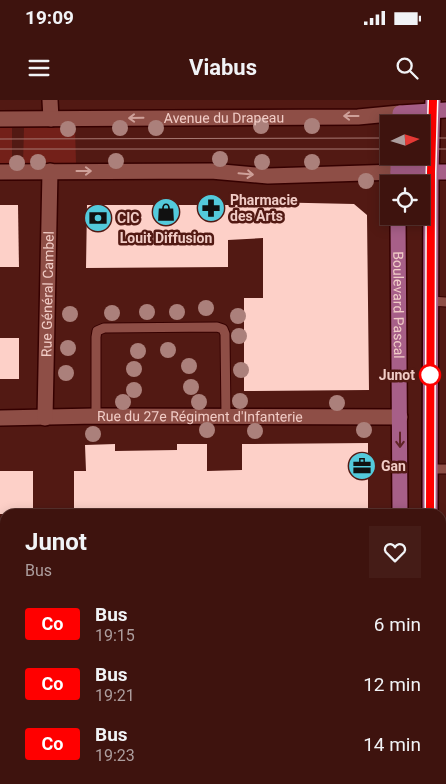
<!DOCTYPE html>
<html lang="fr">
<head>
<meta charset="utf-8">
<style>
	:root { --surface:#3e130e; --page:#451c17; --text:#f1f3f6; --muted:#ad9e9e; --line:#57322e }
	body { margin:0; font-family:Roboto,sans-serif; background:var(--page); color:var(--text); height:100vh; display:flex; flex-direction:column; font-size:19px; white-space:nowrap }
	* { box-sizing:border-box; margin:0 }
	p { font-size:16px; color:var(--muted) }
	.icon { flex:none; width:28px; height:28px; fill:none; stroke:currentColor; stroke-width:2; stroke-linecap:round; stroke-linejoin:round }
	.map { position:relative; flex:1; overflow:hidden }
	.side { position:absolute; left:0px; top:409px; width:446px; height:276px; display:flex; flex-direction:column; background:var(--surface); border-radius:15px 15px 0 0; box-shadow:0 2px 12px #0003,0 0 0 1px var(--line) }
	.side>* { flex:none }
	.badge { padding:0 10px; border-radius:4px; font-size:18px; line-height:32px }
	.needle { width:32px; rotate:86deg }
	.controls { position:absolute; left:380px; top:15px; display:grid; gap:10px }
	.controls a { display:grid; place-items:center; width:50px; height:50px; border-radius:0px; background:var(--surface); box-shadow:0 2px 12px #0003,0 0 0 1px var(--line); font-size:25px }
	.map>.badge { position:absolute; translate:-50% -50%; box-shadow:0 0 0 2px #fff }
	.round { display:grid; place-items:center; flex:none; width:52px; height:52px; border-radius:0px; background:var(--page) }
	.head { display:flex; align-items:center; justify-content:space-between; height:85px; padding:0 25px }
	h1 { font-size:24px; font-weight:700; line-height:38px }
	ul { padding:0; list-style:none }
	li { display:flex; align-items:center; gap:15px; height:60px; padding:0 25px }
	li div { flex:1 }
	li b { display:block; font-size:19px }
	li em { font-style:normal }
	li .badge { min-width:55px; font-weight:700; text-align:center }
	.status { display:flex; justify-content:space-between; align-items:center; height:35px; padding:0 25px; background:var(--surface); direction:ltr }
	.status svg { height:14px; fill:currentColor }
	header { display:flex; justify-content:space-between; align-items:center; height:65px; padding:0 25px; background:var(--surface); font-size:22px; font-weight:700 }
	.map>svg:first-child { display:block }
</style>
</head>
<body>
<div class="status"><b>19:09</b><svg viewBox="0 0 49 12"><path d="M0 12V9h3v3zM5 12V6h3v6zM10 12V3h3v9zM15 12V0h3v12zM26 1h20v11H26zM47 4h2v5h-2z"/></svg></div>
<header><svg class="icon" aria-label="menu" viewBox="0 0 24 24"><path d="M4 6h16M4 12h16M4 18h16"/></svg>Viabus<svg class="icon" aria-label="search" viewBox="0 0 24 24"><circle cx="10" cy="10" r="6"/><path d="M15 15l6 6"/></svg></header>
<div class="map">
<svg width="446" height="684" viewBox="0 0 446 684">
	<rect width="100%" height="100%" fill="#521913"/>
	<g fill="#732019">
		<path d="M 75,27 L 76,64 L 23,65 L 24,28 Z"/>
		<rect x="0" y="28" width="12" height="37"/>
		<rect x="0" y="470" width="5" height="96"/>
	</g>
	<g fill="#fdd0c8">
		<path d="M 263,102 L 354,104 L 367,115 L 369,290 L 244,291 L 244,198 L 263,198 L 263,138 L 228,140 L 228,167 L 86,168 L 87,105 L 263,105 Z"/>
		<path d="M 0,105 L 18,105 L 19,167 L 0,167 Z"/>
		<rect x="0" y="238" width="19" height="41"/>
		<path d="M 368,343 L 368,414 L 74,414 L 74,371 L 86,371 L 85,345 L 115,344 L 115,351 L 177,350 L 177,344 L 207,344 L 207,371 L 242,370 L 242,344 Z"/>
		<rect x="0" y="371" width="33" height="43"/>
	</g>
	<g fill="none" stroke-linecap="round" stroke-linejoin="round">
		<g stroke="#350000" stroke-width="11">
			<g id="lane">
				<path d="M 430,201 L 446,202"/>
				<path d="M 96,316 L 96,237 L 97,231 L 104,228 L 217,227 L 223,229 L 225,234 L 226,316"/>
				<path d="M 429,369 L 446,369"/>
			</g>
		</g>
		<g stroke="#350000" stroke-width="18">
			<g id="street">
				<path d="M 50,0 L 51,19"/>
				<path id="s1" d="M 0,318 L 96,316 L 400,317"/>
				<path id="s2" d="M 45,318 L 50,71"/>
				<path d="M 441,603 L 446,604"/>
				<path d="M 441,638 L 446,633"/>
				<path d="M 367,684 L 374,680"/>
				<path d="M 443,684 L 446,674"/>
			</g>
		</g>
		<g stroke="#350000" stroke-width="18">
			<g id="secondary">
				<path id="s3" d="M 0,19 L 358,17 L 400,13"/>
				<path d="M 0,72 L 211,71 L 268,76 L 398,72"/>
			</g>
		</g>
		<g stroke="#350000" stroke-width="18">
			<g id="primary">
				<path d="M 400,13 L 446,10"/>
				<path d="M 398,72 L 446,72"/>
				<path d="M 398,84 L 398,56"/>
				<path id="s4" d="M 398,116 L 400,414"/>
				<path d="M 430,414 L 431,72 L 433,0"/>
				<path d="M 384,684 L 385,680"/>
				<path d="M 414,684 L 415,680"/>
			</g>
		</g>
		<use href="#lane" stroke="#8e4e46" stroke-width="9"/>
		<use href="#street" stroke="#8e4e46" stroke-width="15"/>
		<use href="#secondary" stroke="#8e4e46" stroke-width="15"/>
		<use href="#primary" stroke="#a75f88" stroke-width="15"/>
		<g stroke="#a77872" stroke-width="1">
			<path d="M 421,38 L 446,38"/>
			<path d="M 0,39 L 389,38"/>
			<path d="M 0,49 L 389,49"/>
			<path d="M 421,49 L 446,49"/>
		</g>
	</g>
	<g fill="#ab807b">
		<circle cx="261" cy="26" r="8"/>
		<circle cx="312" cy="26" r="8"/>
		<circle cx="120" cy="28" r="8"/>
		<circle cx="156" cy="28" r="8"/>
		<circle cx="68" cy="29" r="8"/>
		<circle cx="220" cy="59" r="8"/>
		<circle cx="116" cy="61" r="8"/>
		<circle cx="38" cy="62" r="8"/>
		<circle cx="262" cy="62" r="8"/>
		<circle cx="312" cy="62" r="8"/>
		<circle cx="17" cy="63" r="8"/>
		<circle cx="366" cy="81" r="8"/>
		<circle cx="206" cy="208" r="8"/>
		<circle cx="147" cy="212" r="8"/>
		<circle cx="177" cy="212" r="8"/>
		<circle cx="112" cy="213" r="8"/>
		<circle cx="70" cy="214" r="8"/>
		<circle cx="238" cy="216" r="8"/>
		<circle cx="239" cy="236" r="8"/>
		<circle cx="68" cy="248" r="8"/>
		<circle cx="168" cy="250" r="8"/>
		<circle cx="138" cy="251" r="8"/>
		<circle cx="189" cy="266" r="8"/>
		<circle cx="134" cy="269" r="8"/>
		<circle cx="241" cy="270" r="8"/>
		<circle cx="66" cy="273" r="8"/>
		<circle cx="191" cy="287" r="8"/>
		<circle cx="134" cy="290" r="8"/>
		<circle cx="240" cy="301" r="8"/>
		<circle cx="123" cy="302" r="8"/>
		<circle cx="199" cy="302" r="8"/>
		<circle cx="337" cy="303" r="8"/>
		<circle cx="207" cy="330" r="8"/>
		<circle cx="364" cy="330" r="8"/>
		<circle cx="255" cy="331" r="8"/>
		<circle cx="93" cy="334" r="8"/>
	</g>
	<defs><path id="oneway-shaft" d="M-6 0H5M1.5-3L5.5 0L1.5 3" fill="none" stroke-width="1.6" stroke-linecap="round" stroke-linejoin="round" transform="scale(1.25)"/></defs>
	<g stroke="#cea099">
		<use href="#oneway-shaft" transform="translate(351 16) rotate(180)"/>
		<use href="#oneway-shaft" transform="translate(136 18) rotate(179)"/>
		<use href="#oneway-shaft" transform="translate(84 71)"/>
		<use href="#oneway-shaft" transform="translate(246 74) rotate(5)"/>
	</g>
	<use stroke="#5f2425" href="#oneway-shaft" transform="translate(400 340) rotate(90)"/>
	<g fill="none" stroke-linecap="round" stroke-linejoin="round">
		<g stroke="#fff" stroke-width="11">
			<path id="line" d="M 430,414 L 431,72 L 433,0"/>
		</g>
		<use href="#line" stroke="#f00" stroke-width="8"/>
	</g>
	<defs>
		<g id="pharmacy-disc" transform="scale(1.4375)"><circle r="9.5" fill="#53cadc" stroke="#521913"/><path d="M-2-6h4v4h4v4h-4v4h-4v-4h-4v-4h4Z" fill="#111"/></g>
		<g id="shop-disc" transform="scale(1.4375)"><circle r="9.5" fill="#53cadc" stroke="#521913"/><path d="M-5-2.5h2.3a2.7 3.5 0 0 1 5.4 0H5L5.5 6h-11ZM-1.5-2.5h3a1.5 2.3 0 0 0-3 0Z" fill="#111"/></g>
		<g id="bank-disc" transform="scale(1.4375)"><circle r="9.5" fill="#53cadc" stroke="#521913"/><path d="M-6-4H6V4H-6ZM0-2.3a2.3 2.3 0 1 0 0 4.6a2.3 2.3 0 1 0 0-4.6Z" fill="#111"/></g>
		<g id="office-disc" transform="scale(1.4375)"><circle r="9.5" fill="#53cadc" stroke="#521913"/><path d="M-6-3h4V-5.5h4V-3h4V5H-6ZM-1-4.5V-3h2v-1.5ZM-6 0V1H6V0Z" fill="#111"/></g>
	</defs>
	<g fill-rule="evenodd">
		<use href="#pharmacy-disc" x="211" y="108"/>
		<use href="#shop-disc" x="166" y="112"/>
		<use href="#bank-disc" x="98" y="118"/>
		<use href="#office-disc" x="362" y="366"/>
	</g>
	<circle fill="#fff" stroke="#f00" stroke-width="2.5" cx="430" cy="275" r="10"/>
	<g text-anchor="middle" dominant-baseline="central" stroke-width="5" stroke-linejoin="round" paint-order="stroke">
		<g font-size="14" fill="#f1ccc6" stroke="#521913">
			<text stroke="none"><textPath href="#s3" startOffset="224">Avenue du Drapeau</textPath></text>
			<text stroke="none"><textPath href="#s2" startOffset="124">Rue Général Cambel</textPath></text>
			<text stroke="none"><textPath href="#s4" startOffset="89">Boulevard Pascal</textPath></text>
			<text stroke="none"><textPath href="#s1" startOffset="200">Rue du 27e Régiment d'Infanterie</textPath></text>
		</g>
		<g font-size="14" font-weight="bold" fill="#f1ccc6" stroke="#521913" text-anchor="start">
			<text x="230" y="100">Pharmacie<tspan x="230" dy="16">des Arts</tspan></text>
			<text x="117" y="118">CIC</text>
			<text x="166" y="138" text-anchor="middle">Louit Diffusion</text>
			<text x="381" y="366">Gan</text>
		</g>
		<g font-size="14" font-weight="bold" fill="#f1ccc6" stroke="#521913" text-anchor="end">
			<text x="415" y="275">Junot</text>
		</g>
	</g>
</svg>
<div class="controls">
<a><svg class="needle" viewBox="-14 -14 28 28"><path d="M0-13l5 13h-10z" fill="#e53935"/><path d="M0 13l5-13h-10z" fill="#ad9e9e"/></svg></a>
<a><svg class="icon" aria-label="locate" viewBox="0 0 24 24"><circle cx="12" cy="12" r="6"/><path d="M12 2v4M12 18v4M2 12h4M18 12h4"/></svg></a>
</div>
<section class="side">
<div class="head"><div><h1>Junot</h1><p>Bus</p></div><a class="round"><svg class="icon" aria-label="heart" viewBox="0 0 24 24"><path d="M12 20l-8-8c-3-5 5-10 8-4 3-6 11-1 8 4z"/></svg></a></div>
<ul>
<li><span class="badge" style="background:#f00;color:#fff">Co</span><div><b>Bus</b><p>19:15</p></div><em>6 min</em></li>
<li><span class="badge" style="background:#f00;color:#fff">Co</span><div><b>Bus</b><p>19:21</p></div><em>12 min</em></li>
<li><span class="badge" style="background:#f00;color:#fff">Co</span><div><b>Bus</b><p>19:23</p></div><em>14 min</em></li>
</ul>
</section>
</div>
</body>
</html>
